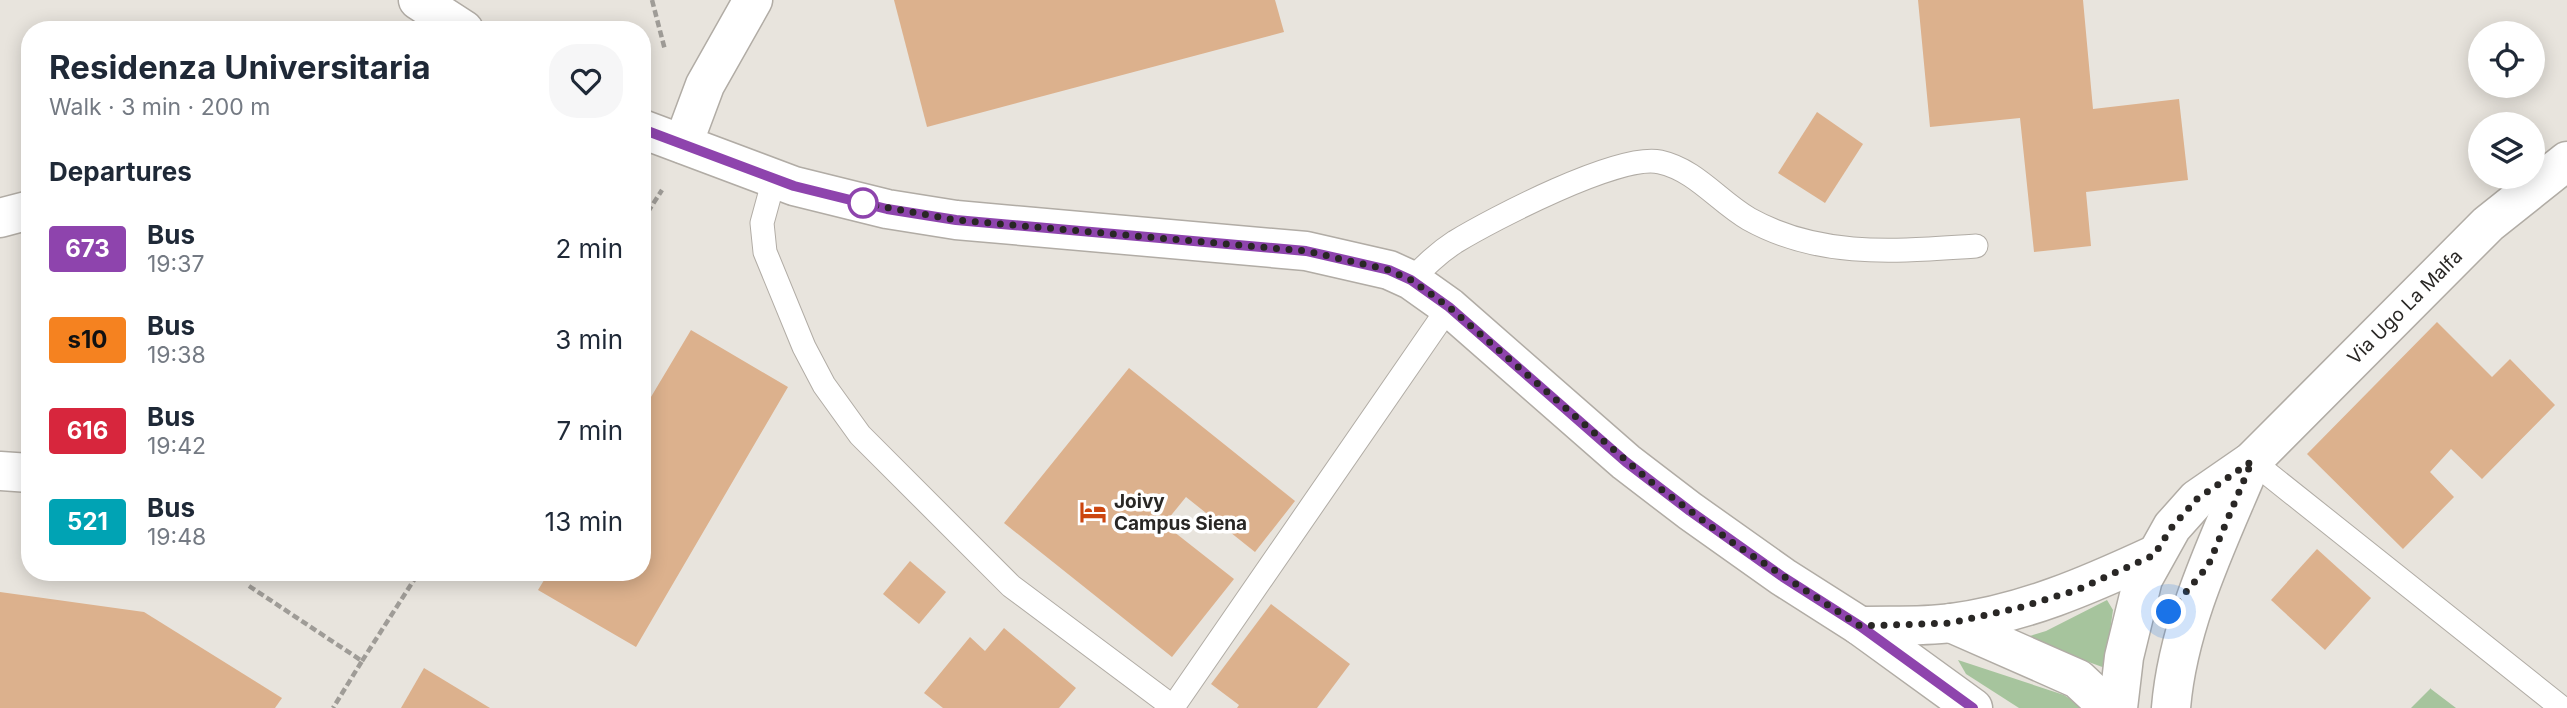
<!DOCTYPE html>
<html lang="en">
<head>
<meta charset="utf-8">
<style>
	:root { --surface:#fff; --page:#f6f6f7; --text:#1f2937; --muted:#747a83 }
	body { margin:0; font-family:Inter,sans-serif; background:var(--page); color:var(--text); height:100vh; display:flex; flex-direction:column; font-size:26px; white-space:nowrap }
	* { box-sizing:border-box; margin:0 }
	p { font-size:23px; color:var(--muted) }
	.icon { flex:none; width:38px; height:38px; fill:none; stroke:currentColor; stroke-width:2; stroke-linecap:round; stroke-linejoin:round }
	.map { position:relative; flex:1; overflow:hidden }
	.drawer { position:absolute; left:21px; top:21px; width:630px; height:560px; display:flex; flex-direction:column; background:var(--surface); border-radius:28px; box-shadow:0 4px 18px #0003 }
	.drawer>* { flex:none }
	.badge { padding:0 14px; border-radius:5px; font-size:24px; line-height:46px }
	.fabs { position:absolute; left:2468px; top:21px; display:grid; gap:14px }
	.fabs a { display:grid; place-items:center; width:77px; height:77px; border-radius:50%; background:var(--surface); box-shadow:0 4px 18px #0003; font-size:35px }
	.you { position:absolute; width:35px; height:35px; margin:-18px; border:5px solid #fff; border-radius:50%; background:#1a73e8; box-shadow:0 0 0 10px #1a73e833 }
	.map>.badge { position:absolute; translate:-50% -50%; box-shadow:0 0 0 4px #fff }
	h2 { padding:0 28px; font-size:26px; line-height:63px }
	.round { display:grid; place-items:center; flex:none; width:74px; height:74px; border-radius:28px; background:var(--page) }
	.head { display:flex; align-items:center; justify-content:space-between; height:119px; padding:0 28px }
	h1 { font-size:33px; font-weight:700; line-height:52px }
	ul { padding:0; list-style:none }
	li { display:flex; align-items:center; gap:21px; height:91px; padding:0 28px }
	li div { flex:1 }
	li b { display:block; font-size:26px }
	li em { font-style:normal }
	li .badge { min-width:77px; font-weight:700; text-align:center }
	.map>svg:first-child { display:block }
</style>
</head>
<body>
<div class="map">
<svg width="2567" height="708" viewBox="0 0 2567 708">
	<rect width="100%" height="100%" fill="#e8e4dd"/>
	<g fill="#a6c49d">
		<path d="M 2107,600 L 2113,610 L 2105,668 L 2023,638 L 2046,631 Z"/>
		<path d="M 1958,660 L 2064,695 L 2084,708 L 2019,708 L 1966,674 Z"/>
		<path d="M 2431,688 L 2431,689 L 2456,708 L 2411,708 Z"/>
	</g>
	<g fill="#dcb18d">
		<path d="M 894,0 L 1275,0 L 1284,32 L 927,127 Z"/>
		<path d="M 1918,0 L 2083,0 L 2093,109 L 2179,99 L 2188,180 L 2086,192 L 2091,246 L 2034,252 L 2020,118 L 1930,127 Z"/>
		<path d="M 1817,112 L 1863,144 L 1825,203 L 1778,173 Z"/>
		<path d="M 2437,322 L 2492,377 L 2510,359 L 2555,405 L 2482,479 L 2451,449 L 2430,472 L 2454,497 L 2403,549 L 2307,454 Z"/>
		<path d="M 691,330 L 788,387 L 636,647 L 538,590 L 549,572 L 642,572 L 642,412 Z"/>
		<path d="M 1129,368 L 1295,501 L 1255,552 L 1186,497 L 1164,524 L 1234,579 L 1172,657 L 1004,523 Z"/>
		<path d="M 2317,549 L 2371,598 L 2325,650 L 2271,600 Z"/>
		<path d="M 910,561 L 946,592 L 919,624 L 883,594 Z"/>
		<path d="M 0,592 L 144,612 L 282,698 L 275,708 L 0,708 Z"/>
		<path d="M 1271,604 L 1350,664 L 1317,708 L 1237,708 L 1239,705 L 1211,684 Z"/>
		<path d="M 1004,628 L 1076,688 L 1059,708 L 943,708 L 924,693 L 970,637 L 985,651 Z"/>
		<path d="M 424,668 L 490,708 L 401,708 Z"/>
	</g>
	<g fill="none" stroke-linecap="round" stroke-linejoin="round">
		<g stroke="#b1aca5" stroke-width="25">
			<g id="service">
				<path d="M 774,179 L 762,223 L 765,252 L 804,347 L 824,385 L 860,435 L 1011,586 L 1173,707 L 1449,307"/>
				<path d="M 1411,280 C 1425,266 1438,253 1455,242 C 1493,219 1619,153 1660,162 C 1696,170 1718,201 1749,219 C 1821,259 1897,251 1976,246"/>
				<path d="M 2252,461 L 2562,708"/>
			</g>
		</g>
		<g stroke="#b1aca5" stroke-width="41">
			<g id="minor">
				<path d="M 418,0 L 464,30"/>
				<path d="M 683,144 L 705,85 L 753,0"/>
				<path d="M 0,471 L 30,473"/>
			</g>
		</g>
		<g stroke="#b1aca5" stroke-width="41">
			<g id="tertiary">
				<path d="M 642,129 L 794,186 L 887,209 L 956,220 L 1306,251 L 1389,270 L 1411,280 L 1449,307 L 1626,462 L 1690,511 L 1783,577 L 1860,626 L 1973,708"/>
				<path d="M 0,218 L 30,210"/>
				<path d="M 1951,623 L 2078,679 L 2109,708"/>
				<path d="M 1860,626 C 1890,625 1921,627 1951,623 C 2023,614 2089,585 2154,555"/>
				<path d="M 2118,708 L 2124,657 L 2143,579 L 2172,527 L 2197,499 L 2252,461 L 2488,224 L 2567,161"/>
				<path d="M 2171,708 C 2178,622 2219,540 2252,461"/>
			</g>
		</g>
		<g stroke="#9f9c97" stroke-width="4.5" stroke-dasharray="7 3.5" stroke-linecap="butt">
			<path d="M 652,0 L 665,50"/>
			<path d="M 642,221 L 662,190"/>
			<path d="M 249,586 L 362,661 L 333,708"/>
			<path d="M 362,661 L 419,572"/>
		</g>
		<use href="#service" stroke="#fff" stroke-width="23"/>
		<use href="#minor" stroke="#fff" stroke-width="38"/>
		<use href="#tertiary" stroke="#fff" stroke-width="38"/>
	</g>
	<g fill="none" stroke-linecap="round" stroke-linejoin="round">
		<g stroke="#fff" stroke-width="16">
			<path id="line" d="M 642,129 L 794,186 L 887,209 L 956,220 L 1306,251 L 1389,270 L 1411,280 L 1449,307 L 1626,462 L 1690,511 L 1783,577 L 1860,626 L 1973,708"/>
		</g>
		<use href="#line" stroke="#8e44ad" stroke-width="10"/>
		<path stroke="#292725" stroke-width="7" stroke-dasharray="0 12.6" d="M 863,203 L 857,202 L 956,220 L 1306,251 L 1389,270 L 1411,280 L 1449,307 L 1650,481 L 1736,545 L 1860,626 L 1951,623 L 2018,608 L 2077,590 L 2154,555 L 2172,527 L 2197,499 L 2252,461 L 2208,566 L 2169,612"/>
	</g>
	<defs>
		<g id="hotel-bare" transform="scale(2.1)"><path d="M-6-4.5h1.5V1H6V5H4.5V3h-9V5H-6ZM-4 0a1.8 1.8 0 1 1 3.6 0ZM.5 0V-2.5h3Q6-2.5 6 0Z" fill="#cc460f" stroke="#fff" stroke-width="2.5" paint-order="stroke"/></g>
	</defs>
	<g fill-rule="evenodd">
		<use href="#hotel-bare" x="1093" y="512"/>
	</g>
	<circle fill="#fff" stroke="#8e44ad" stroke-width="3.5" cx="863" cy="203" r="14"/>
	<g text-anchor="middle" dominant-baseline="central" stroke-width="7" stroke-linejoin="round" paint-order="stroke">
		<g font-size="19" fill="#292725" stroke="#fff">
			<text transform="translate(2405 307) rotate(-45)">Via Ugo La Malfa</text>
		</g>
		<g font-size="19" font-weight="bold" fill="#292725" stroke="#fff" text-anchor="start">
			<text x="1114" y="501">Joivy<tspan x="1114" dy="22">Campus Siena</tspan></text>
		</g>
	</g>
</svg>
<div class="fabs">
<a><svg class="icon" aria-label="locate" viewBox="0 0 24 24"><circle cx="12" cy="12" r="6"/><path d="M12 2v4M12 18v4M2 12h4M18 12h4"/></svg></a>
<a><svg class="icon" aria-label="layers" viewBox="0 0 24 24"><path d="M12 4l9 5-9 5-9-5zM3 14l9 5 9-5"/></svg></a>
</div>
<div class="you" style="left:2169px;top:612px"></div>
<section class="drawer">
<div class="head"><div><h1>Residenza Universitaria</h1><p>Walk · 3 min · 200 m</p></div><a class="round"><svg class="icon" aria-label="heart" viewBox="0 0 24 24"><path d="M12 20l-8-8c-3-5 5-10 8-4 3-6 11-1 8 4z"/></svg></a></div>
<h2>Departures</h2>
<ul>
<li><span class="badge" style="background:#8e44ad;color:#fff">673</span><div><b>Bus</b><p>19:37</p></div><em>2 min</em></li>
<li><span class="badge" style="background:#f58220;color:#111">s10</span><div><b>Bus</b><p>19:38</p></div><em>3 min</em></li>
<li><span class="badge" style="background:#d7263d;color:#fff">616</span><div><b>Bus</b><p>19:42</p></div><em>7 min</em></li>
<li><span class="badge" style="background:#00a3b4;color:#fff">521</span><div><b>Bus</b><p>19:48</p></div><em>13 min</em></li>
</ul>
</section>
</div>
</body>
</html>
